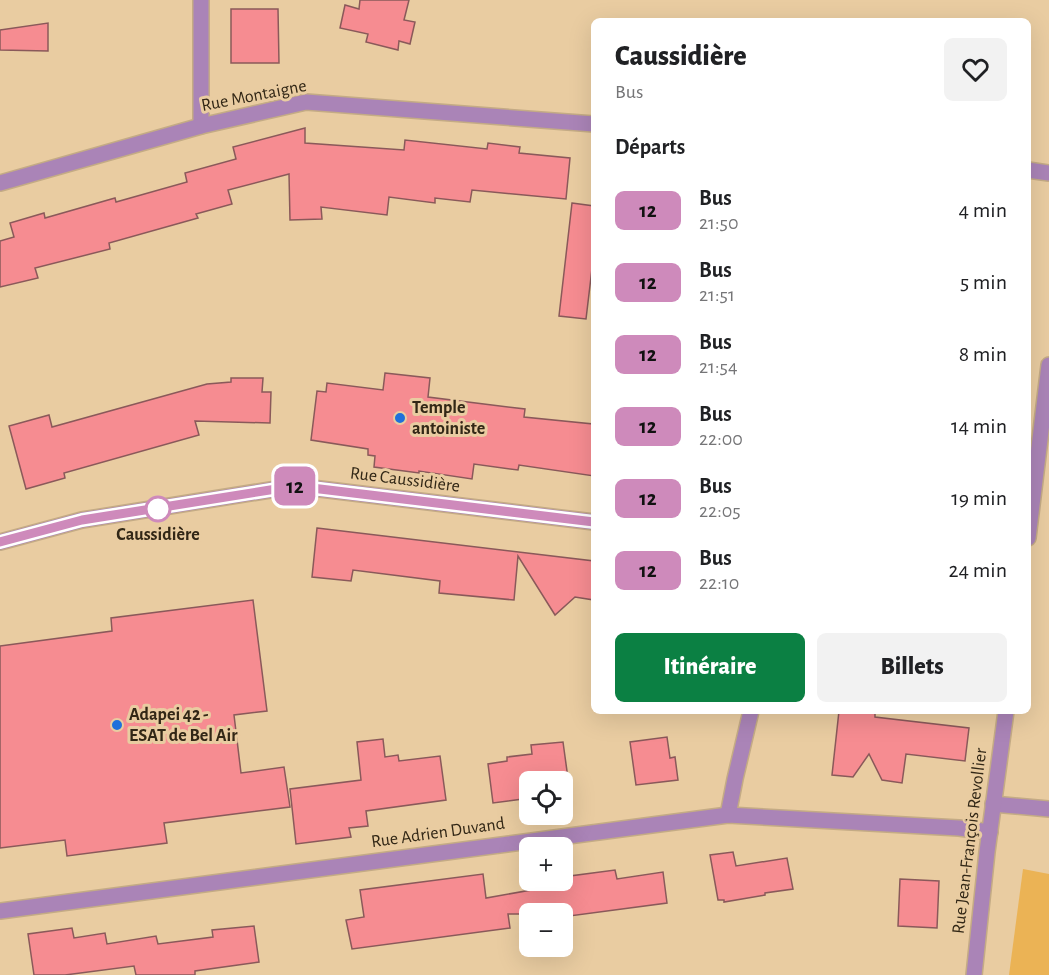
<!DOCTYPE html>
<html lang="fr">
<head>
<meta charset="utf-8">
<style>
	:root { --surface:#fff; --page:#f2f2f2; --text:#202124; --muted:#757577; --accent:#0b8043 }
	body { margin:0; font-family:"Alegreya Sans",sans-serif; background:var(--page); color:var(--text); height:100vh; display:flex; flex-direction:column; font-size:22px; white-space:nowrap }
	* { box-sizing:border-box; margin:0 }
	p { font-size:20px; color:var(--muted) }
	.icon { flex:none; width:33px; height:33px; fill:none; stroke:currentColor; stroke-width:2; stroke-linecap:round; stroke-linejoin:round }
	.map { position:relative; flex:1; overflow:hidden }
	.drawer { position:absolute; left:591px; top:18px; width:440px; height:696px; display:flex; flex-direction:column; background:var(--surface); border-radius:9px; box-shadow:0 6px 24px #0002 }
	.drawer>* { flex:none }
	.badge { padding:0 12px; border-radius:9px; font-size:21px; line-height:39px }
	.fabs { position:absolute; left:519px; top:771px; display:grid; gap:12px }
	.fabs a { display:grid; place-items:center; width:54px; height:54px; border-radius:9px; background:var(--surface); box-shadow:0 6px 24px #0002; font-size:30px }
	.map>.badge { position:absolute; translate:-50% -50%; box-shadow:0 0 0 3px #fff }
	h2 { padding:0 24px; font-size:22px; line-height:54px }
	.round { display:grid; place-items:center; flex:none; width:63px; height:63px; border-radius:9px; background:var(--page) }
	.overview { display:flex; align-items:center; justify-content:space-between; height:102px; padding:0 24px }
	h1 { font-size:28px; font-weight:800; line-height:45px }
	.button { display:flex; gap:12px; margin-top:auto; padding:12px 24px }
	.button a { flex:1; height:69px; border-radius:9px; background:var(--accent); color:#fff; font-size:24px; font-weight:800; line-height:69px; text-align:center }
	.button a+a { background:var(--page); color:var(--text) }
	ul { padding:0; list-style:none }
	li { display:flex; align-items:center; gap:18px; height:72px; padding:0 24px }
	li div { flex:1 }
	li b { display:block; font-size:22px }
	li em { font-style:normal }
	li .badge { min-width:66px; font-weight:700; text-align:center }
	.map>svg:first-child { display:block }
</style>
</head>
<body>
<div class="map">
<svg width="1049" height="975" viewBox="0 0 1049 975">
	<rect width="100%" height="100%" fill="#e9cca1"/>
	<path fill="#ebb355" d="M 1023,869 L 1049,874 L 1049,975 L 1009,975 Z"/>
	<g fill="#f68c91" stroke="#8a595a" stroke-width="1.5">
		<path d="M 360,0 L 409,0 L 404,20 L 415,22 L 410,44 L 399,41 L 398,50 L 366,42 L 368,34 L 340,28 L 345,5 L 359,9 Z"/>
		<path d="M 231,9 L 278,9 L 279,63 L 231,63 Z"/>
		<path d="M 48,23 L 48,51 L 0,50 L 0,30 Z"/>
		<path d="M 305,128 L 305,143 L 404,150 L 405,140 L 487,149 L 488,143 L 520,147 L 519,153 L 570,158 L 566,199 L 472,190 L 470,202 L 435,198 L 435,203 L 389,197 L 387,215 L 321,207 L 322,219 L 290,220 L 289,174 L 228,190 L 232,204 L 196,214 L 198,218 L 109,243 L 110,249 L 35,268 L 38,278 L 0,287 L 0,241 L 14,237 L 10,223 L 44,213 L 45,218 L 115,198 L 116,202 L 187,182 L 185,173 L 236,159 L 233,147 Z"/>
		<path d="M 572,203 L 594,206 L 594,252 L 586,319 L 559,316 Z"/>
		<path d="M 385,373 L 430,378 L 428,397 L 525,409 L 524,417 L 593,424 L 592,428 L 594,429 L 594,476 L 519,465 L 518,470 L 474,464 L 472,479 L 419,471 L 419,473 L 374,467 L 375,456 L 368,455 L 368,449 L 311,440 L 317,391 L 326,392 L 327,383 L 383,390 Z"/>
		<path d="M 231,378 L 263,378 L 262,392 L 271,392 L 270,423 L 195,421 L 199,435 L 64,473 L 65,478 L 26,489 L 9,426 L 49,415 L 52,427 L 207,384 L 231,382 Z"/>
		<path d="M 317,528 L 594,561 L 594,600 L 575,597 L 555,615 L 518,556 L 514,600 L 439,593 L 440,581 L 353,570 L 351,581 L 312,577 Z"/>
		<path d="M 253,600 L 267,711 L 234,715 L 241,773 L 284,767 L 290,807 L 164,823 L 167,843 L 67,856 L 65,840 L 0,848 L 0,646 L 112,631 L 111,618 Z"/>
		<path d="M 839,711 L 875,711 L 875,717 L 969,728 L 965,761 L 906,754 L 902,783 L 882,780 L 869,754 L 853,777 L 832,775 Z"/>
		<path d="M 667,737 L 670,758 L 675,757 L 678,780 L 636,785 L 630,742 Z"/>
		<path d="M 383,739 L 385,757 L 398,755 L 399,761 L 440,756 L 446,800 L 366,811 L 368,826 L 349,828 L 351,837 L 296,844 L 290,789 L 361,780 L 357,742 Z"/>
		<path d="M 563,742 L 570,793 L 562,794 L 562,782 L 530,782 L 530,798 L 493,803 L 488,764 L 507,761 L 507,757 L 532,754 L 531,745 Z"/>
		<path d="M 733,852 L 736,866 L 787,858 L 793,889 L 765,893 L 765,895 L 724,902 L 724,900 L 718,900 L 710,855 Z"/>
		<path d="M 615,870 L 617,879 L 663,872 L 667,903 L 562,917 L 562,914 L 508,914 L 510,928 L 352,949 L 346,920 L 364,917 L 360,890 L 483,874 L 486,898 L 571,883 L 570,876 Z"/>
		<path d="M 900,879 L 939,881 L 937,928 L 898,926 Z"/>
		<path d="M 254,926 L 259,962 L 195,971 L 195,975 L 136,975 L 134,966 L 65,975 L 34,975 L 28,934 L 72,928 L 74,938 L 105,933 L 107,944 L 156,936 L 158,944 L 213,937 L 212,930 Z"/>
	</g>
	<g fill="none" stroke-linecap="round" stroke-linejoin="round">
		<g stroke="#c4ab85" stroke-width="18">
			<path id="service" d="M 993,804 L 1049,809"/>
		</g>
		<g stroke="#c4ab85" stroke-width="18">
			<g id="minor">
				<path d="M 201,0 L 201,126"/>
				<path d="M 1028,170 L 1049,173"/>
				<path d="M 0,183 L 201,126 L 306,102 L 594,124"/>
				<path d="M 0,542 L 82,520 L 295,486 L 594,522"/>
				<path d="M 728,815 L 735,779 L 751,711"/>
				<path d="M 0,911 L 728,815 L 959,828 L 990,832"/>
			</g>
		</g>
		<g stroke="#c4ab85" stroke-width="18">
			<g id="tertiary">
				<path d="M 1028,538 L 1049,365"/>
				<path d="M 974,975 L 987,852 L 1006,711"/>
			</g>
		</g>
		<use href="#service" stroke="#aa84b7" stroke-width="15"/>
		<use href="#minor" stroke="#aa84b7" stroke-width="15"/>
		<use href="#tertiary" stroke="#aa84b7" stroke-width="15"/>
	</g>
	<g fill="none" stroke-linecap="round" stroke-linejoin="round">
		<g stroke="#fff" stroke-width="14">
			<path id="line" d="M 0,542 L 82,520 L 295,486 L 594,522"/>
		</g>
		<use href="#line" stroke="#ce8abb" stroke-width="9"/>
	</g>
	<g fill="#2070db" stroke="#e9cca1" stroke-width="2">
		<circle cx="400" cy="418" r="6"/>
		<circle cx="117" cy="725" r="6"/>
	</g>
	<circle fill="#fff" stroke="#ce8abb" stroke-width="3" cx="158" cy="509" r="12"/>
	<g text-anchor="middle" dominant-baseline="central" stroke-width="6" stroke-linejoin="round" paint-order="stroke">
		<g font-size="18" fill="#322716" stroke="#e9cca1">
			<text transform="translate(254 96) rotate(-11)">Rue Montaigne</text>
			<text transform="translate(405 480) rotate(7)">Rue Caussidière</text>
			<text transform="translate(438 833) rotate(-8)">Rue Adrien Duvand</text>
			<text transform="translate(970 841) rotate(-83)">Rue Jean-François Revollier</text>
		</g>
		<g font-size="18" font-weight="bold" fill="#322716" stroke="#e9cca1" text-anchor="start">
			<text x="412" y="408">Temple<tspan x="412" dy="21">antoiniste</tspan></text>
			<text x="129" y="715">Adapei 42 -<tspan x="129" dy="21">ESAT de Bel Air</tspan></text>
		</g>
		<g font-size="18" font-weight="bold" fill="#322716" stroke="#e9cca1">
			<text x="158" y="535">Caussidière</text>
		</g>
	</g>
</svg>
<div class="fabs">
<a><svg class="icon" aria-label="locate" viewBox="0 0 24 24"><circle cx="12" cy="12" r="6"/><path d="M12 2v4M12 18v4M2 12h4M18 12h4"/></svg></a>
<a>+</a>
<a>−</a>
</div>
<b class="badge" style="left:295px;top:486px;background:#ce8abb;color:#111">12</b>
<section class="drawer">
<div class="overview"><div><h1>Caussidière</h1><p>Bus</p></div><a class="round"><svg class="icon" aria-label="heart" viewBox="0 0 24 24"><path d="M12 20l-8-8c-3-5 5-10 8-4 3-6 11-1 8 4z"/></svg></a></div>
<h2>Départs</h2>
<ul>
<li><span class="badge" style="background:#ce8abb;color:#111">12</span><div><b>Bus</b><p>21:50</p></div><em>4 min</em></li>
<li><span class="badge" style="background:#ce8abb;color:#111">12</span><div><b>Bus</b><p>21:51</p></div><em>5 min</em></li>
<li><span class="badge" style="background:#ce8abb;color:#111">12</span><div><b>Bus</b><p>21:54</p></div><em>8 min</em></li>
<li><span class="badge" style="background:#ce8abb;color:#111">12</span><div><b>Bus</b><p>22:00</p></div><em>14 min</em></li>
<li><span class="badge" style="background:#ce8abb;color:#111">12</span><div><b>Bus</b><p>22:05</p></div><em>19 min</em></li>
<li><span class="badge" style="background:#ce8abb;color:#111">12</span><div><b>Bus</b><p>22:10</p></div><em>24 min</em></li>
</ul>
<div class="button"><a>Itinéraire</a><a>Billets</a></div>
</section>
</div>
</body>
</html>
